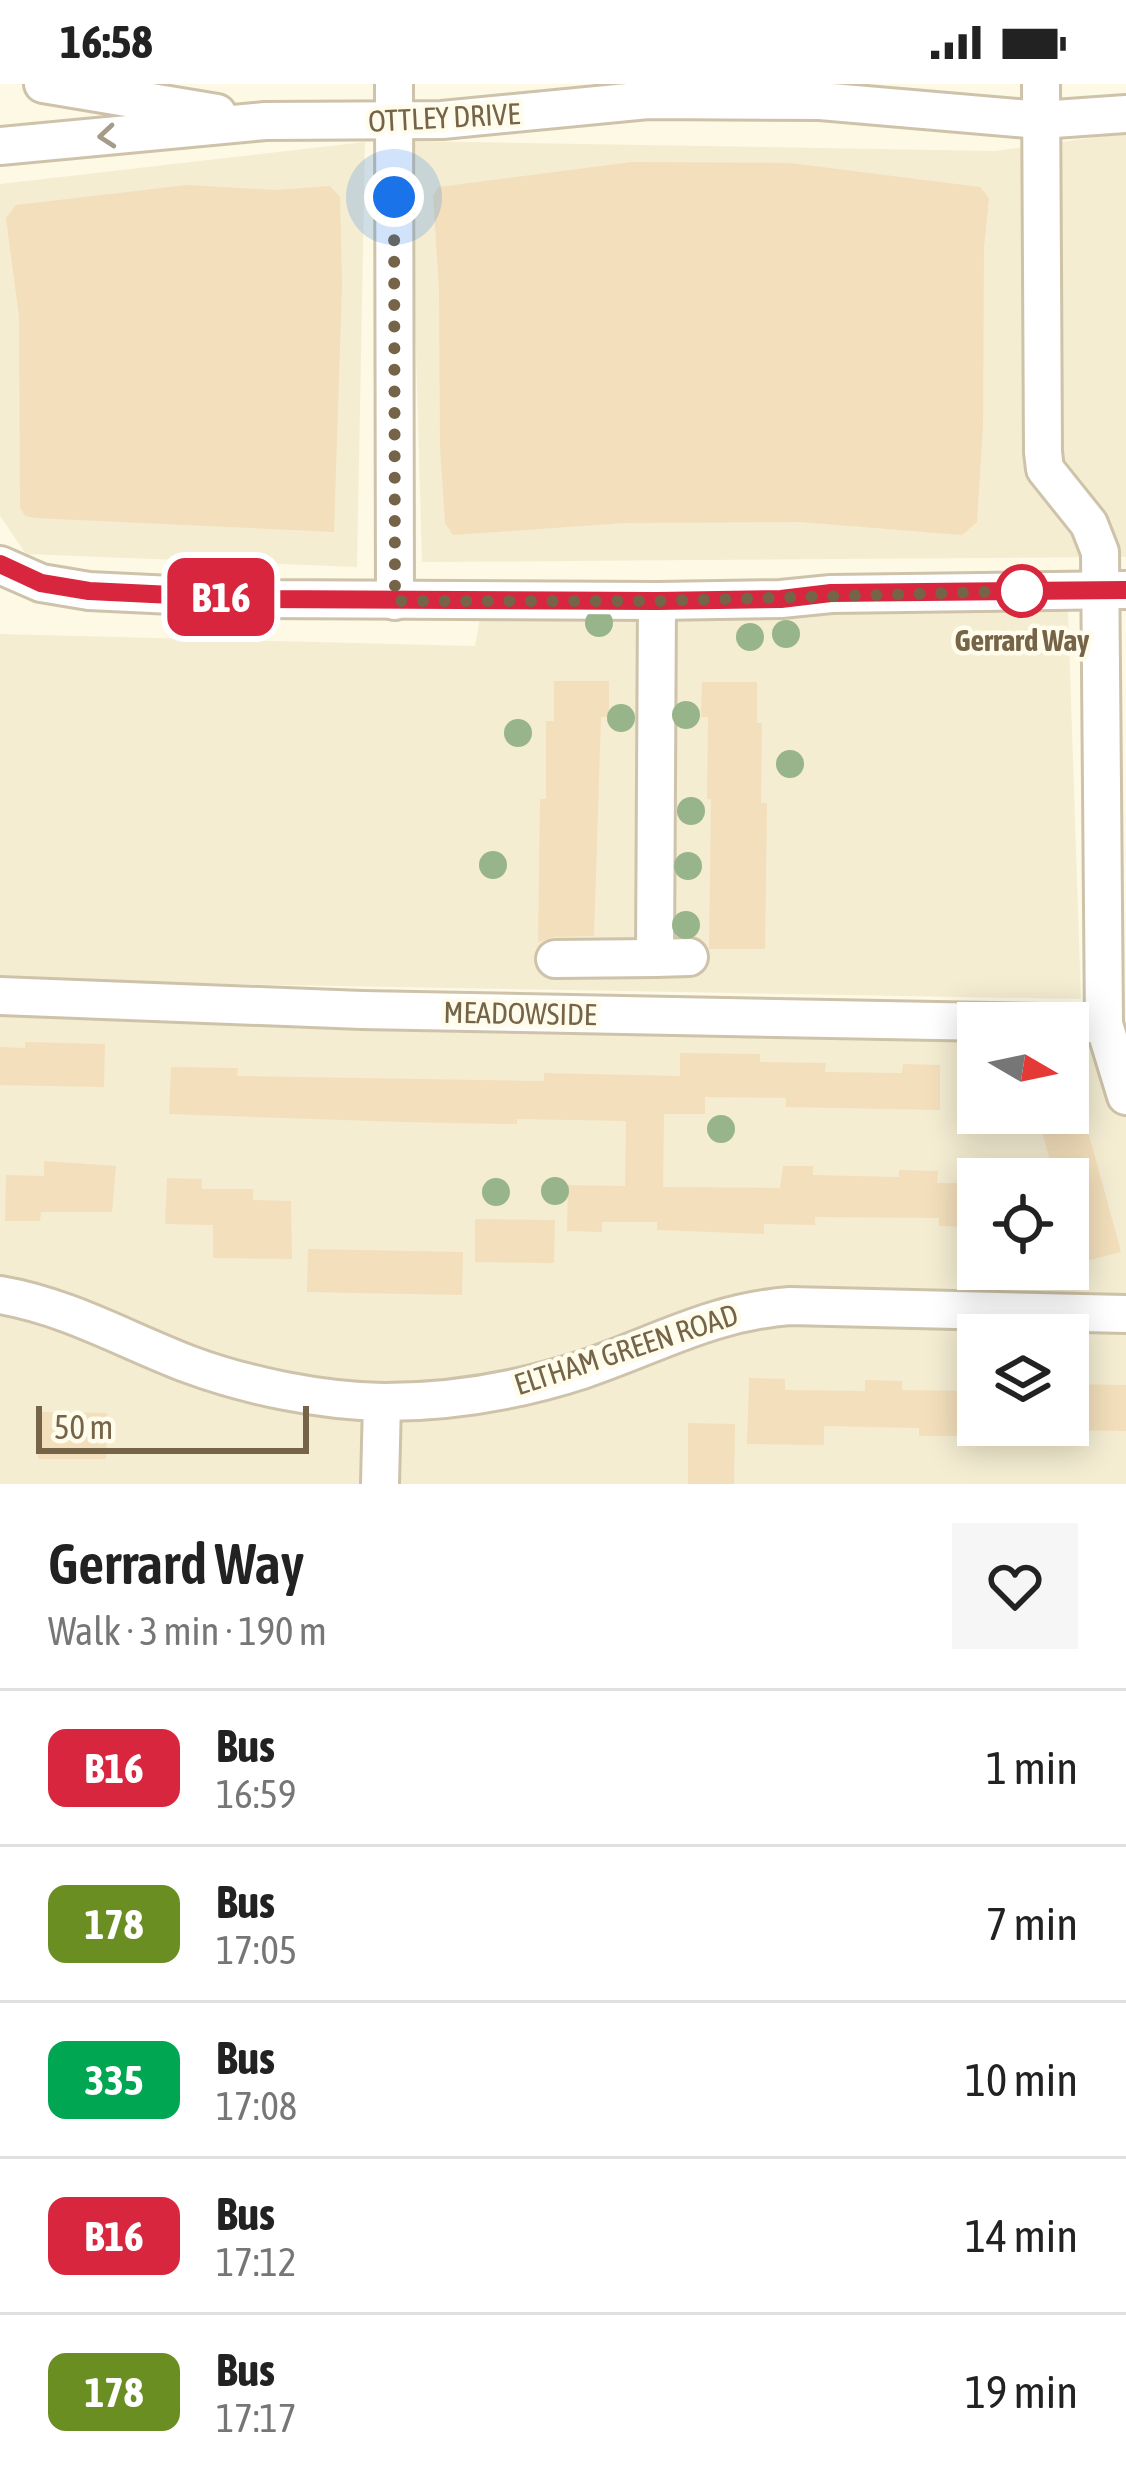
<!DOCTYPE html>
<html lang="en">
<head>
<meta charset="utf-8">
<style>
	:root { --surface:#fff; --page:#f6f6f6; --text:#222; --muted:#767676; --line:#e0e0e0 }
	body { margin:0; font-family:"Asap Condensed",sans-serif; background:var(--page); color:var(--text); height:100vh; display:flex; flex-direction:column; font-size:45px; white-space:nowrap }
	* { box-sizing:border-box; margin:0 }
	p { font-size:39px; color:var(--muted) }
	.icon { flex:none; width:66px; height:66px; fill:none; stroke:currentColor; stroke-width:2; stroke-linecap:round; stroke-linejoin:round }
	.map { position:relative; height:1400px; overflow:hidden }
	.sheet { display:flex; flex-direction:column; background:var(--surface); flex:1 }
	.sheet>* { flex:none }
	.badge { padding:0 24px; border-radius:18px; font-size:42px; line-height:78px }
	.needle { width:78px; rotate:99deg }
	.controls { position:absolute; left:957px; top:918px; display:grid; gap:24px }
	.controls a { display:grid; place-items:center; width:132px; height:132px; border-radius:0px; background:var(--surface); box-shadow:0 6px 30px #0003; font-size:60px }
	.scale { position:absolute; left:36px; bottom:30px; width:273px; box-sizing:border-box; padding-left:12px; border:6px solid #766449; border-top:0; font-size:33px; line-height:42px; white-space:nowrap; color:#766449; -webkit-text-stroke:9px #fffceb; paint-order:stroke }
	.you { position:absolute; width:60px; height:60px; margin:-30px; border:9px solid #fff; border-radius:50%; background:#1a73e8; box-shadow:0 0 0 18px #1a73e833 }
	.map>.badge { position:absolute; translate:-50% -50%; box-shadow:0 0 0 6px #fff }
	.round { display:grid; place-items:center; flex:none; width:126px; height:126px; border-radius:0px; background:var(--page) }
	.overview { display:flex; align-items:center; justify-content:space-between; height:204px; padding:0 48px }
	h1 { font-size:57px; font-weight:600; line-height:90px }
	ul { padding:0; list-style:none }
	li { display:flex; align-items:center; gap:36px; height:156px; padding:0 48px; border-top:3px solid var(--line) }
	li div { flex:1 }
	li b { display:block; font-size:45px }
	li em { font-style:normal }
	li .badge { min-width:132px; font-weight:700; text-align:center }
	.status { display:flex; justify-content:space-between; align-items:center; height:84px; padding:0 60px; background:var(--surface); direction:ltr }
	.status svg { height:33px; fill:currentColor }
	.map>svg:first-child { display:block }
</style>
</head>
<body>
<div class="status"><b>16:58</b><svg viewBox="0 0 49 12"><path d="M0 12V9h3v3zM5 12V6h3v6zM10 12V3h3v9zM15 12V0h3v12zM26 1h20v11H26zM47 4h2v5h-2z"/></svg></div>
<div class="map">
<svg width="1126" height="1400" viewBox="0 0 1126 1400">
	<rect width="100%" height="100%" fill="#fdf9e4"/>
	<g fill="#f4edd2" fill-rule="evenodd">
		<path d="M 1126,49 L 1126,473 L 422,478 L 410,57 L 995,67 Z"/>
		<path d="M 365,58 L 357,483 L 26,470 L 0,432 L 0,100 Z"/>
		<path d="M 1068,526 L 1081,915 L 0,896 L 0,550 L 475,562 L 480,534 Z"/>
		<path d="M 0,926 L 978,944 L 978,1029 L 1068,1029 L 1068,946 L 1126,947 L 1126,1400 L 0,1400 ZM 978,1095 L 1068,1095 L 1068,1185 L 978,1185 ZM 978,1251 L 1068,1251 L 1068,1341 L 978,1341 Z"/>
	</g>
	<g fill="#f3dfbb">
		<path d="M 632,78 L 790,79 L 980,103 L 989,114 L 984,163 L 983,342 L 977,438 L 962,451 L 800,438 L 624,439 L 453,451 L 445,439 L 440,362 L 439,205 L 433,112 L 438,103 Z"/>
		<path d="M 187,101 L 276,106 L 330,102 L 340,113 L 342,202 L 334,448 L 35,434 L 25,432 L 20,423 L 19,233 L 6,134 L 16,121 Z"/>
		<path d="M 554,597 L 609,597 L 609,633 L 601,633 L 594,852 L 555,853 L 538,858 L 540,715 L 546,715 L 546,637 L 554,637 Z"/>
		<path d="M 702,598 L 757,598 L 757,639 L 762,639 L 761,719 L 767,719 L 765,865 L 709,865 L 711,715 L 707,715 L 708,633 L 701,633 Z"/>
		<path d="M 25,958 L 105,960 L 104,1003 L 0,1001 L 0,963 L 25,964 Z"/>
		<path d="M 680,969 L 760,970 L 760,978 L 826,979 L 825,988 L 902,989 L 903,980 L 940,981 L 940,1026 L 786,1023 L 786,1014 L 705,1013 L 705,1030 L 664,1030 L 663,1103 L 780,1104 L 783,1082 L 813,1082 L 813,1091 L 899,1093 L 899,1086 L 938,1087 L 937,1099 L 978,1099 L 975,1143 L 939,1142 L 939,1134 L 815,1133 L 815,1141 L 764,1140 L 764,1150 L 657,1146 L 657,1138 L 602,1138 L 602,1148 L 567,1147 L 568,1101 L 625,1102 L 626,1037 L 517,1035 L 517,1040 L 403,1038 L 169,1030 L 171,983 L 238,984 L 237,992 L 544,997 L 544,989 L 680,992 Z"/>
		<path d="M 1037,1029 L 1083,1029 L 1121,1168 L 1078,1179 L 1068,1143 L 1068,1095 L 1055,1095 Z"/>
		<path d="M 44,1077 L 116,1082 L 112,1128 L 41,1128 L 40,1137 L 5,1137 L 6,1091 L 44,1092 Z"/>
		<path d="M 167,1094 L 202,1095 L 202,1105 L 253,1105 L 253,1116 L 291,1117 L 292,1175 L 213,1174 L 213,1141 L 165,1140 Z"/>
		<path d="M 475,1135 L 555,1136 L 554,1179 L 475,1178 Z"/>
		<path d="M 308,1165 L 463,1168 L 462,1211 L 307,1208 Z"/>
		<path d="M 749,1294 L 785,1295 L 785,1306 L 865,1307 L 865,1296 L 902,1297 L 902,1306 L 978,1307 L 978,1352 L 919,1352 L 919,1344 L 824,1342 L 824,1361 L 747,1360 Z"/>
		<path d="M 1068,1300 L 1126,1301 L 1126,1347 L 1068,1346 Z"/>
		<path d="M 39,1328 L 107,1329 L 106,1375 L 38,1375 Z"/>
		<path d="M 688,1339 L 735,1340 L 734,1400 L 688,1400 Z"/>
	</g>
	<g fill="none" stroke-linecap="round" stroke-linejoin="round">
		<g stroke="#cec3aa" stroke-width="42">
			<g id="minor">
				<path d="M 43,0 L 217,29"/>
				<path d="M 394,0 L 395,517"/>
				<path d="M 1041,0 L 1043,368 L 1045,385 L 1089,440 L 1100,468 L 1104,940"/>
				<path d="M 0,62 L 265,37 L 442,36 L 648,16 L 820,17 L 1040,36 L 1126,30"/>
				<path d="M 0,481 L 41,499 L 89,507 L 256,515 L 657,517 L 781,515 L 831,510 L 1126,506"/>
				<path d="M 657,517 L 655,874 L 689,873"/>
				<path d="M 555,875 L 655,874"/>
				<path d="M 0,912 L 362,926 L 1039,939"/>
				<path d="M 1068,940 L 1104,940 L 1126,1012"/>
				<path d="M 0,1211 C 69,1223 123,1255 188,1280 C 247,1302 321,1317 384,1318 C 450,1318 520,1306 582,1286 C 656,1261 711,1228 790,1222 L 1126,1230"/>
				<path d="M 380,1400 L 382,1318"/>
			</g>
		</g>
		<use href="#minor" stroke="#fff" stroke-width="36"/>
	</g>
	<g fill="#97b48a">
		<circle cx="599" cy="539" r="14"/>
		<circle cx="786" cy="550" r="14"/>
		<circle cx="750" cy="553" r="14"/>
		<circle cx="686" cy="631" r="14"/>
		<circle cx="621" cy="634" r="14"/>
		<circle cx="518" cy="649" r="14"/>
		<circle cx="790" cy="680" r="14"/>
		<circle cx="691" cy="727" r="14"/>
		<circle cx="493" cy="781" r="14"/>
		<circle cx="688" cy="782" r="14"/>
		<circle cx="686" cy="841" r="14"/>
		<circle cx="721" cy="1045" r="14"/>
		<circle cx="555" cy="1107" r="14"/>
		<circle cx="496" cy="1108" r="14"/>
	</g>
	<defs><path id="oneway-chevron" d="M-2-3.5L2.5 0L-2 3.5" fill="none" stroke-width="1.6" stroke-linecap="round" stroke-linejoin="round" transform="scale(3)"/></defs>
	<use stroke="#a69a89" href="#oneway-chevron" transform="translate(107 52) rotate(175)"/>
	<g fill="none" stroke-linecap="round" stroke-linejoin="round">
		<g stroke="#fff" stroke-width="27">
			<path id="line" d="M 0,480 L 41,499 L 89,507 L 256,515 L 657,517 L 781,515 L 831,509 L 1126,506"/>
		</g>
		<use href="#line" stroke="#d7263d" stroke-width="18"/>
		<path stroke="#766449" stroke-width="12" stroke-dasharray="0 21.6" d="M 394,113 L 395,517 L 657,517 L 1022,507"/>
	</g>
	<circle fill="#fff" stroke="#d7263d" stroke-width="6" cx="1022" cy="507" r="24"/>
	<g text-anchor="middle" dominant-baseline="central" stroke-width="9" stroke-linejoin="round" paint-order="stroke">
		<g font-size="30" fill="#766449" stroke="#fffceb">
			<text transform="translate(444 33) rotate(-3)">OTTLEY DRIVE</text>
			<text transform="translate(520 929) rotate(1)">MEADOWSIDE</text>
			<text transform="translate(626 1265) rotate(-18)">ELTHAM GREEN ROAD</text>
		</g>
		<g font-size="30" font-weight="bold" fill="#766449" stroke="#fffceb">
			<text x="1022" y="556">Gerrard Way</text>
		</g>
	</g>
</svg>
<div class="controls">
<a><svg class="needle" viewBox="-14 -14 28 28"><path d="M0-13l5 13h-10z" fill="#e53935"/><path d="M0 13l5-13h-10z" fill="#767676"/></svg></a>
<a><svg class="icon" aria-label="locate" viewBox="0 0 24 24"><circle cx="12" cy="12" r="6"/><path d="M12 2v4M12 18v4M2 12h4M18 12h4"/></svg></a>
<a><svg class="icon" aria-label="layers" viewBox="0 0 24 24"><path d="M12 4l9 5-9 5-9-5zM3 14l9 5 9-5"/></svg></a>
</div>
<div class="scale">50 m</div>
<div class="you" style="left:394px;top:113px"></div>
<b class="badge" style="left:221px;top:513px;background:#d7263d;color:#fff">B16</b>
</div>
<section class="sheet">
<div class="overview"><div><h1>Gerrard Way</h1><p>Walk · 3 min · 190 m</p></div><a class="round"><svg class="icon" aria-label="heart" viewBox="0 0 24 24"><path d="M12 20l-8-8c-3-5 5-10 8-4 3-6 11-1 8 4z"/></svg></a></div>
<ul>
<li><span class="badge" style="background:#d7263d;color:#fff">B16</span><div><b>Bus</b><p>16:59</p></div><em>1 min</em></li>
<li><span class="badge" style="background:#6b8e23;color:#fff">178</span><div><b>Bus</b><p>17:05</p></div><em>7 min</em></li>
<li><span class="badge" style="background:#00a651;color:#fff">335</span><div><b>Bus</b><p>17:08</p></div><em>10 min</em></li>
<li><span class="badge" style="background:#d7263d;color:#fff">B16</span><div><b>Bus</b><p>17:12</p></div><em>14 min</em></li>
<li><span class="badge" style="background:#6b8e23;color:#fff">178</span><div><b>Bus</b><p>17:17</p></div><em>19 min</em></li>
</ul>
</section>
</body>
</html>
